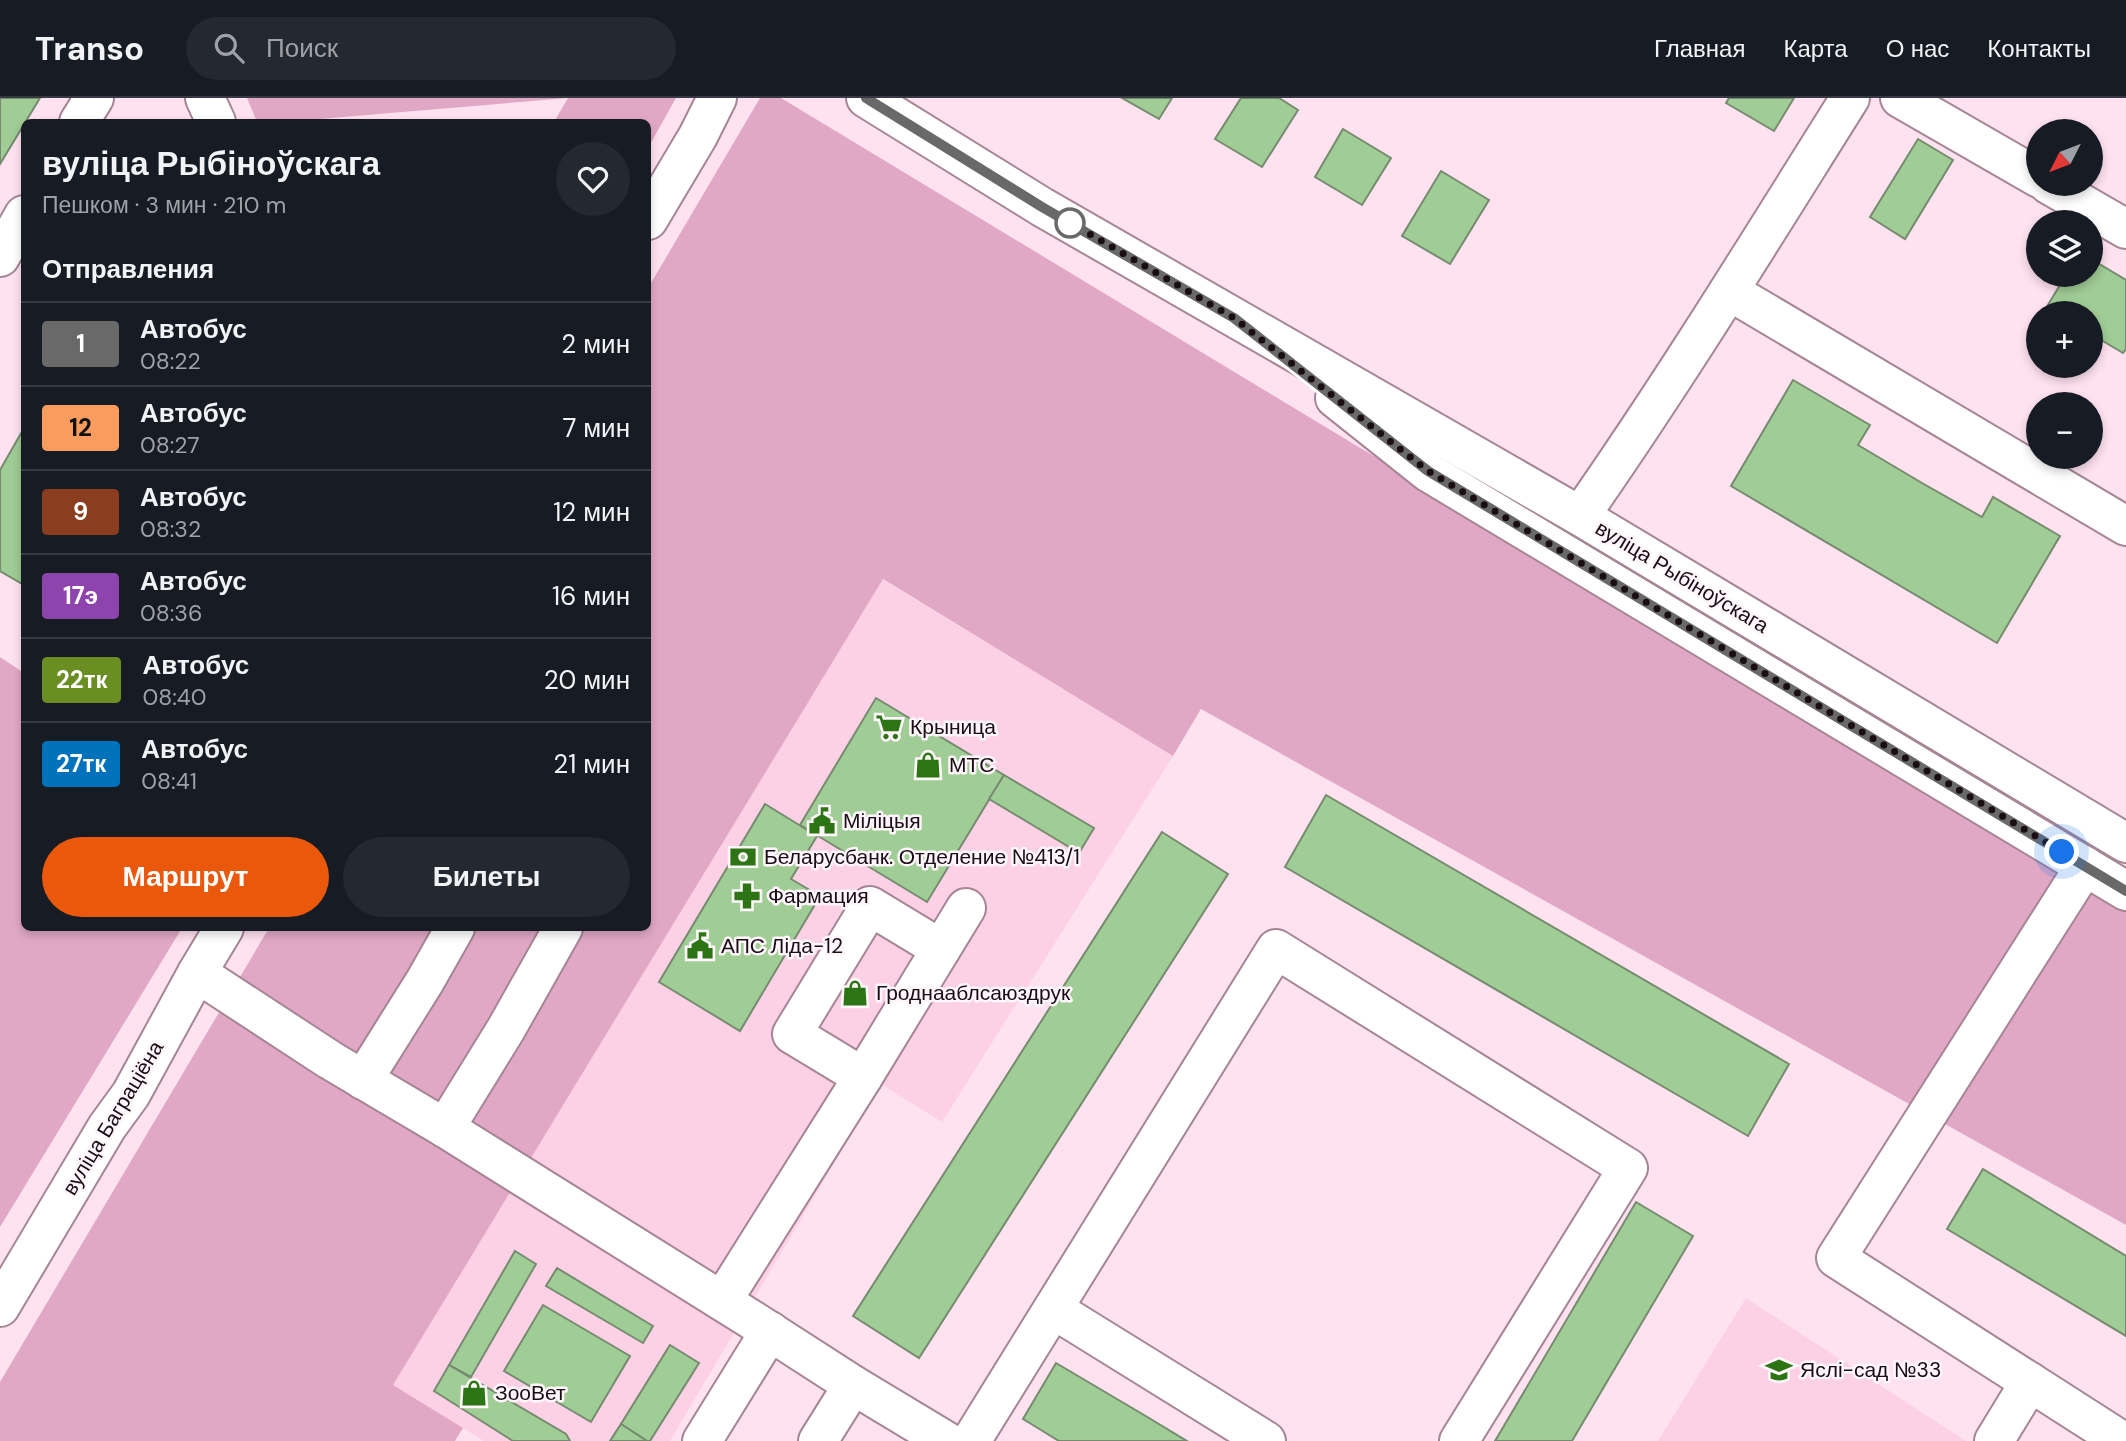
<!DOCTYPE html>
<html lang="ru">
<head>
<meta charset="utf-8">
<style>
	:root { --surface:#171b24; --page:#242831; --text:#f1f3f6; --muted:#9ea1a6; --line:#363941; --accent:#ea580c }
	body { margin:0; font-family:"DM Sans",sans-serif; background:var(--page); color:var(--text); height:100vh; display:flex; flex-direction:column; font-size:26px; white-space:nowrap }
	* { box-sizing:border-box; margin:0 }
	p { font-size:23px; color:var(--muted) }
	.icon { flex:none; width:38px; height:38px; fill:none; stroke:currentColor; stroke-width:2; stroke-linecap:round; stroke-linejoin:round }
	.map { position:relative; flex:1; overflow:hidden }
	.panel { position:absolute; left:21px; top:21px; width:630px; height:812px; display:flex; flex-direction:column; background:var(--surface); border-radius:10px; box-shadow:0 4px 10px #0003 }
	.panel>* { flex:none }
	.badge { padding:0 14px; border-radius:5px; font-size:24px; line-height:46px }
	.needle { width:46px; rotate:228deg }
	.controls { position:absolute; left:2026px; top:21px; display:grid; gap:14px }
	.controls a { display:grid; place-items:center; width:77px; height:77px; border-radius:50%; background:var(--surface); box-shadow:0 4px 10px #0003; font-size:35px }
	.you { position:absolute; width:35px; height:35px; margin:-18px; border:5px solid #fff; border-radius:50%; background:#1a73e8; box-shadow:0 0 0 10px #1a73e833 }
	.map>.badge { position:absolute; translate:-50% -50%; box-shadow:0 0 0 4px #fff }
	h2 { padding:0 21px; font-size:26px; line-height:63px }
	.round { display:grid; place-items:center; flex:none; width:74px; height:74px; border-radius:37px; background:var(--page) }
	.headline { display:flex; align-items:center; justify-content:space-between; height:119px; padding:0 21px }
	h1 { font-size:33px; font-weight:600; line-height:52px }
	.button { display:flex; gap:14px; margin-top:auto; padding:14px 21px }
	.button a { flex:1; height:80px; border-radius:42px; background:var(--accent); color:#fff; font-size:28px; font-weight:600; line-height:80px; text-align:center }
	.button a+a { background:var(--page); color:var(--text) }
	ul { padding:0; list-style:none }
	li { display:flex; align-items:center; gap:21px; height:84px; padding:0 21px; border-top:2px solid var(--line) }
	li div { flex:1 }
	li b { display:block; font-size:26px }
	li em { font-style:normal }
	li .badge { min-width:77px; font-weight:700; text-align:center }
	header { display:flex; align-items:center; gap:42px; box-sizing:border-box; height:98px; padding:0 35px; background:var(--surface); border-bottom:2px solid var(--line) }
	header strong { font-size:33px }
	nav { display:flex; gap:38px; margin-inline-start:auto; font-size:24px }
	.search { width:490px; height:63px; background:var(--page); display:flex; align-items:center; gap:18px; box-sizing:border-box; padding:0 24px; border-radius:38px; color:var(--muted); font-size:26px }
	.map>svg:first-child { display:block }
</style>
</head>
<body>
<header>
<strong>Transo</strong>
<div class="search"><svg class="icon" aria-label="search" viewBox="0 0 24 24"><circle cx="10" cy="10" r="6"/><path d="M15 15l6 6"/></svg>Поиск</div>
<nav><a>Главная</a><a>Карта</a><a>О нас</a><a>Контакты</a></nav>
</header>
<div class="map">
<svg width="2126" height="1343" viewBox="0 0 2126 1343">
	<rect width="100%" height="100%" fill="#ffe2f0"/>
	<g fill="#fcd1e6">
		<path d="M 882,481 L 1173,658 L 942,1024 L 881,986 L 670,1343 L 484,1343 L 393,1287 Z"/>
		<path d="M 1746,1200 L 1966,1343 L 1658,1343 Z"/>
	</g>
	<g fill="#e1a8c5">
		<path d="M 247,0 L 676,0 L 648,50 L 648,24 L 554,24 L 568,0 L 284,24 L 257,24 Z"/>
		<path d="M 760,0 L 781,0 L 1357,348 L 2126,801 L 2126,1127 L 1201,611 L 1173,658 L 883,481 L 393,1287 L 463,1330 L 455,1343 L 0,1343 L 0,1284 L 269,830 L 648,830 L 648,190 Z"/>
		<path d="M 0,559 L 24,575 L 24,830 L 182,830 L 0,1129 Z"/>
	</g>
	<g fill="#a0cc95" stroke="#768b70" stroke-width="2">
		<path d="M 0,0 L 40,0 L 0,66 Z"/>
		<path d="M 1122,0 L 1172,0 L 1159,21 Z"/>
		<path d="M 1241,0 L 1279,0 L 1298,12 L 1262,69 L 1215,41 Z"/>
		<path d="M 1729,0 L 1794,0 L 1774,33 L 1726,5 Z"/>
		<path d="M 1343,31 L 1391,60 L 1362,107 L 1315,79 Z"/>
		<path d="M 1918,41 L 1953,62 L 1905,141 L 1870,119 Z"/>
		<path d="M 1441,73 L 1489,102 L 1450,166 L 1402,138 Z"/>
		<path d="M 2091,161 L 2126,182 L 2126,251 L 2123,255 L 2091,236 L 2091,215 L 2056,215 L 2046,210 L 2066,177 L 2091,177 Z"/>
		<path d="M 1793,282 L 1870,327 L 1858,347 L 1922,385 L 1982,419 L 1993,399 L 2060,438 L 1997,545 L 1731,388 Z"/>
		<path d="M 24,330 L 24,487 L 0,473 L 0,372 Z"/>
		<path d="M 876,600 L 1004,677 L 927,804 L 800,727 Z"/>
		<path d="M 1004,677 L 1094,730 L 1079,755 L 989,701 Z"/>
		<path d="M 1326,697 L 1789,966 L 1748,1038 L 1285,769 Z"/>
		<path d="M 765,706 L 817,738 L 791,781 L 820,798 L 740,933 L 659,884 Z"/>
		<path d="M 1162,734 L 1228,776 L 919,1260 L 853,1218 Z"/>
		<path d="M 1983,1071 L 2126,1158 L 2126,1238 L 1947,1131 Z"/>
		<path d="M 1636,1104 L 1693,1138 L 1572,1343 L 1495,1343 Z"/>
		<path d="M 515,1153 L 536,1166 L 471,1279 L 449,1267 Z"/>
		<path d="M 557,1170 L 653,1228 L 643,1245 L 546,1188 Z"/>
		<path d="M 543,1207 L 630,1258 L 591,1324 L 504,1273 Z"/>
		<path d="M 670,1247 L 699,1265 L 650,1343 L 647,1343 L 621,1326 Z"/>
		<path d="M 1056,1265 L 1144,1317 L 1187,1343 L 1059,1343 L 1023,1321 Z"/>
		<path d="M 449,1267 L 566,1336 L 570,1343 L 513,1343 L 434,1293 Z"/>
		<path d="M 621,1326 L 647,1343 L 610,1343 Z"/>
	</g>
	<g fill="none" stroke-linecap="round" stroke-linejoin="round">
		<g stroke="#a68595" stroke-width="42">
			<g id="minor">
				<path d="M 205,0 L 216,24"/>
				<path d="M 1900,0 L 2039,80"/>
				<path d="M 79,24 L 94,0"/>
				<path d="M 2048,86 L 2126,131"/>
				<path d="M 648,122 L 698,38 L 717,0"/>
				<path d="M 0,159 L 24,117"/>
				<path d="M 1729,193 L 2126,428"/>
				<path d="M 1580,418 C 1675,282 1762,140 1850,0"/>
				<path d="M 2085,768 L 1836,1160 L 2122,1343"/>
				<path d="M 197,875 L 330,962 L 445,1030 L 749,1220 L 853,1287 L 946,1343"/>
				<path d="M 863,979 L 792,936 L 870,808 L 941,851"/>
				<path d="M 363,982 L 425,883 L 455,830"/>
				<path d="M 445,1030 L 506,931 L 563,830"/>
				<path d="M 722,1203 L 863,979 L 966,810"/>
				<path d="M 0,1209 L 107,1029 L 131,996 L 197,875 L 224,830"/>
				<path d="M 1053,1211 L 1266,1343"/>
				<path d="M 702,1343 L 770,1233"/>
				<path d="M 818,1343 L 853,1287"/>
				<path d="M 971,1343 L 1276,851 L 1628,1070 L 1459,1343"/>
				<path d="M 1994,1343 L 2030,1284"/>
			</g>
		</g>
		<g stroke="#a68595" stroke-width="42">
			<g id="major">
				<path d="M 866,0 L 1042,109 L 1580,418 L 2126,745"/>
				<path d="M 1335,300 L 1428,374 L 2126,793"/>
			</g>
		</g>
		<use href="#minor" stroke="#fff" stroke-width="38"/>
		<use href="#major" stroke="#fff" stroke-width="38"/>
	</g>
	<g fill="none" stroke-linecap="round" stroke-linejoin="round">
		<g stroke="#fff" stroke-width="16">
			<path id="line" d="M 866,0 L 1042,109 L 1234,220 L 1428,373 L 2126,793"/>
		</g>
		<use href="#line" stroke="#696969" stroke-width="10"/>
		<path stroke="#190e14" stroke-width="7" stroke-dasharray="0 12.6" d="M 1070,125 L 1064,121 L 1234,220 L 1428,373 L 2062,754"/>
	</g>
	<defs>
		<g id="supermarket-bare" transform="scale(2.1)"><path d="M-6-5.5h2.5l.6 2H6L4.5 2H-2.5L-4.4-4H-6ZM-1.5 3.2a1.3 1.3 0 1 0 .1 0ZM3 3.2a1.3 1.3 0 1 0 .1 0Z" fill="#2d7415" stroke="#fef6fa" stroke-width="2.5" paint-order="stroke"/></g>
		<g id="shop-bare" transform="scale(2.1)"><path d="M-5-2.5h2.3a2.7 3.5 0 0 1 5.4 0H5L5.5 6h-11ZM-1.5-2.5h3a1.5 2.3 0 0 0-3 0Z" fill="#2d7415" stroke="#fef6fa" stroke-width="2.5" paint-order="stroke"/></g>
		<g id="civic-bare" transform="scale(2.1)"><path d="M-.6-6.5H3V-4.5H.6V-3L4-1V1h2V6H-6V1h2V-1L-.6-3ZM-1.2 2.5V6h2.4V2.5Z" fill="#2d7415" stroke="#fef6fa" stroke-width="2.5" paint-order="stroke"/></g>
		<g id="bank-bare" transform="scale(2.1)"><path d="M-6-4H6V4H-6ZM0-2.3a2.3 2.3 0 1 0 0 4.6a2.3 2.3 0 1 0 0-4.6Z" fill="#2d7415" stroke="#fef6fa" stroke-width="2.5" paint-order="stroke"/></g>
		<g id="pharmacy-bare" transform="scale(2.1)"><path d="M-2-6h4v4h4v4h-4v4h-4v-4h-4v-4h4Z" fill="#2d7415" stroke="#fef6fa" stroke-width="2.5" paint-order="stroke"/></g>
		<g id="school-bare" transform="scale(2.1)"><path d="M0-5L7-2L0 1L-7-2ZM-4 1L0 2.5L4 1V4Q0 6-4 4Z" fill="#2d7415" stroke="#fef6fa" stroke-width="2.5" paint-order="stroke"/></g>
	</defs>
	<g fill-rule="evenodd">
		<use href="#supermarket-bare" x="889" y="629"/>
		<use href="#shop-bare" x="928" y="667"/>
		<use href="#civic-bare" x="822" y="723"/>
		<use href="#bank-bare" x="743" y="759"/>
		<use href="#pharmacy-bare" x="747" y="798"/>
		<use href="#civic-bare" x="700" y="848"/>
		<use href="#shop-bare" x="855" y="895"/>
		<use href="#school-bare" x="1779" y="1272"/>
		<use href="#shop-bare" x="474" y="1295"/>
	</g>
	<circle fill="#fff" stroke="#696969" stroke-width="3.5" cx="1070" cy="125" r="14"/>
	<g text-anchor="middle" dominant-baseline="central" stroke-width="5" stroke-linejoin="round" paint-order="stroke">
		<g font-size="21" fill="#190e14" stroke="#fef6fa">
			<text transform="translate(1682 479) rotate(31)">вуліца Рыбіноўскага</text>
			<text transform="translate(113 1020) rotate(-59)">вуліца Баграціёна</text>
		</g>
		<g font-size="21" fill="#190e14" stroke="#fef6fa" text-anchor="start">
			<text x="910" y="629">Крыница</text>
			<text x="949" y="667">МТС</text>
			<text x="843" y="723">Міліцыя</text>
			<text x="764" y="759">Беларусбанк. Отделение №413/1</text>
			<text x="768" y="798">Фармация</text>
			<text x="721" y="848">АПС Ліда-12</text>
			<text x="876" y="895">Гроднааблсаюздрук</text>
			<text x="1800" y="1272">Яслі-сад №33</text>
			<text x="495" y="1295">ЗооВет</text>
		</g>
	</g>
</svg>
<div class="controls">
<a><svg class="needle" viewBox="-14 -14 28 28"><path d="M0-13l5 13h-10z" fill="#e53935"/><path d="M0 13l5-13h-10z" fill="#9ea1a6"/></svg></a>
<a><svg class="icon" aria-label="layers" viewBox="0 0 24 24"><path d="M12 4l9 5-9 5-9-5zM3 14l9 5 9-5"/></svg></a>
<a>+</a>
<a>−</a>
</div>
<div class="you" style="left:2062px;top:754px"></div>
<section class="panel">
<div class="headline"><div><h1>вуліца Рыбіноўскага</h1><p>Пешком · 3 мин · 210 m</p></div><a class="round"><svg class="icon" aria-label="heart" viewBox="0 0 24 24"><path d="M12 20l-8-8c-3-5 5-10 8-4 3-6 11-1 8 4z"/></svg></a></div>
<h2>Отправления</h2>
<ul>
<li><span class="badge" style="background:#696969;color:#fff">1</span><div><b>Автобус</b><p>08:22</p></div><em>2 мин</em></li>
<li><span class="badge" style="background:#fa9c5e;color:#111">12</span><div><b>Автобус</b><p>08:27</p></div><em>7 мин</em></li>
<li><span class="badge" style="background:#8a3d1f;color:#fff">9</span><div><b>Автобус</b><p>08:32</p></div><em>12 мин</em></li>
<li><span class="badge" style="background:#8e44ad;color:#fff">17э</span><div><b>Автобус</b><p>08:36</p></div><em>16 мин</em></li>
<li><span class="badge" style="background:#6b8e23;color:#fff">22тк</span><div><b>Автобус</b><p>08:40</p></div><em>20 мин</em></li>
<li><span class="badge" style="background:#0072bc;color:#fff">27тк</span><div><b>Автобус</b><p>08:41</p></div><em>21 мин</em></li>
</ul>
<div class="button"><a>Маршрут</a><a>Билеты</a></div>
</section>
</div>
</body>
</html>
